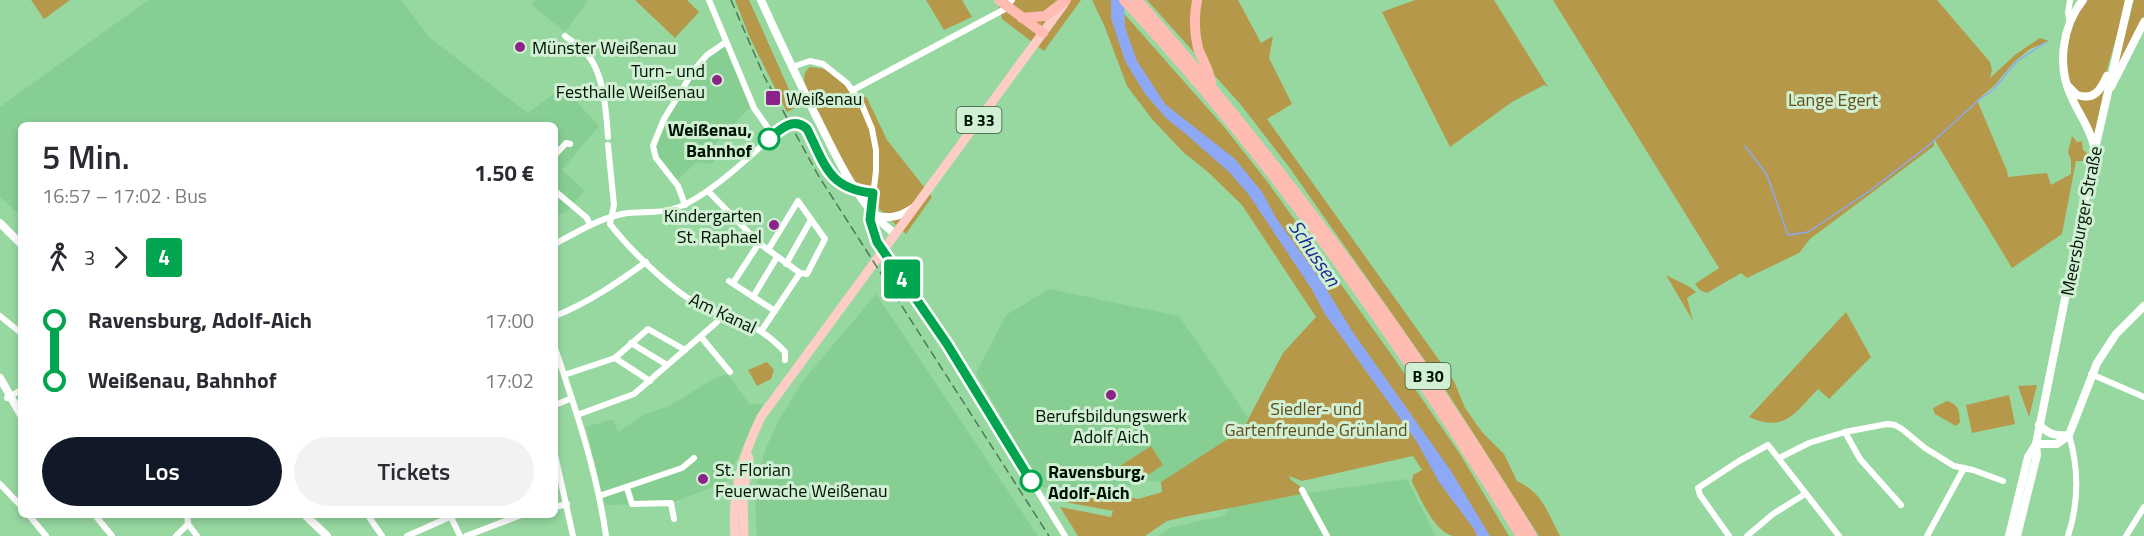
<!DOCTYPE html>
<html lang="de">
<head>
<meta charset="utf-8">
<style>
	:root { --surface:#fff; --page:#f2f2f3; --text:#2b2b33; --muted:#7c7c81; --accent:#111827 }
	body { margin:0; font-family:"Titillium Web",sans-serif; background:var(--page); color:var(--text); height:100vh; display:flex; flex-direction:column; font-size:22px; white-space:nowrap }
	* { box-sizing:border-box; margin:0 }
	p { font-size:20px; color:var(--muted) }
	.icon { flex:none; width:33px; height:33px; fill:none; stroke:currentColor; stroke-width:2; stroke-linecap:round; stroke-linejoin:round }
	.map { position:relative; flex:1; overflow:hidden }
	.side { position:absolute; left:18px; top:122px; width:540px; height:396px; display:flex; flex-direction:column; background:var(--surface); border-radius:9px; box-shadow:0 3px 9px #0003 }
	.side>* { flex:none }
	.badge { padding:0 12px; border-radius:4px; font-size:21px; line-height:39px }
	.map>.badge { position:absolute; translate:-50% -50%; box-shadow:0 0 0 3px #fff }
	.legs { display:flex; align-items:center; gap:9px; height:66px; padding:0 24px; font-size:20px }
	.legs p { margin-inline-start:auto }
	.headline { display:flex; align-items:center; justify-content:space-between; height:102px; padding:0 24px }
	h1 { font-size:33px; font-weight:600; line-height:45px }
	.action { display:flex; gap:12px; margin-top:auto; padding:12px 24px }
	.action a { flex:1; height:69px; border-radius:36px; background:var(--accent); color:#fff; font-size:24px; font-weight:600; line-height:69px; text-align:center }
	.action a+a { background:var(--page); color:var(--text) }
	ul { padding:0 24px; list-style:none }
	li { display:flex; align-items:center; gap:21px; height:60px; font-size:22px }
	li i { display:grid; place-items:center; width:9px; height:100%; margin:0 8px; background:currentColor }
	li i::after { content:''; width:15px; height:15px; margin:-8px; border:4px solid; border-radius:50%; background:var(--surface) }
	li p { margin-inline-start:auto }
	li:first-child i { background:linear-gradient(#0000 50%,currentColor 0) }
	li:last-child i { background:linear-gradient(currentColor 50%,#0000 0) }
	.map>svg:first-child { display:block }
</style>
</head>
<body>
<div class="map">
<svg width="2144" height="536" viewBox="0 0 2144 536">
	<rect width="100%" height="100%" fill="#97d8a1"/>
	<g fill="#87ce93">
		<path d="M 148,0 L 401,0 L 430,38 L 528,113 L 563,87 L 599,126 L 562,170 L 584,190 L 568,211 L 555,216 L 555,124 L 21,124 L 21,216 L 0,197 L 0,107 Z"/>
		<path d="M 536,0 L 588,0 L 565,32 L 532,5 Z"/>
		<path d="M 725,43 L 752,105 L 715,144 L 722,153 L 711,164 L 697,162 L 677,180 L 657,157 L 654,146 L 658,133 L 701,64 Z"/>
		<path d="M 1049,289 L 1179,316 L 1248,417 L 1243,429 L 1161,482 L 1144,481 L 1127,486 L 1043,488 L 976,373 L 1006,315 Z"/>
		<path d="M 876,294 L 1038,536 L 757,536 L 755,502 L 757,478 L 766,448 L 779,420 L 802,382 Z"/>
		<path d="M 728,374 L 749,404 L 763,404 L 726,482 L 671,503 L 605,505 L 586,427 L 613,419 L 618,432 L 645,414 L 671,405 L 713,379 Z"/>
		<path d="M 1407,479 L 1436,536 L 1158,536 L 1172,527 L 1223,516 L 1231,507 L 1278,497 Z"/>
	</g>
	<g fill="#b6984a">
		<path d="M 31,0 L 70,0 L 44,19 Z"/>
		<path d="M 635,0 L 687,0 L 699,12 L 675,38 Z"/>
		<path d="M 735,0 L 749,0 L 795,103 L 793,105 L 795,108 L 787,112 L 750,38 Z"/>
		<path d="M 926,0 L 962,0 L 972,17 L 944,30 Z"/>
		<path d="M 997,0 L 1081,0 L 1044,51 L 1002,19 Z"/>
		<path d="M 1092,0 L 1112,0 L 1225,128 L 1269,184 L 1391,354 L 1460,454 L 1509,536 C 1492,536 1469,536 1453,536 C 1434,532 1420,497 1412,482 L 1413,475 L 1422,470 L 1413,456 L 1302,481 L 1289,476 L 1291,480 L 1300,486 L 1301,494 L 1184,517 L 1167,521 L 1145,536 L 1078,536 L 1060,507 L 1111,517 L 1113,511 L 1059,501 L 1053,496 L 1121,495 L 1138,499 L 1162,492 L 1161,482 L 1243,429 L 1283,353 L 1316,317 L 1242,205 L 1208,172 L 1183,152 L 1152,119 L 1127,86 L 1104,25 Z"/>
		<path d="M 1147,0 L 1238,0 L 1261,43 L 1273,36 L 1269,58 L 1292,104 L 1267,119 L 1454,381 L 1465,408 L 1482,432 L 1504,454 L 1517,481 C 1543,493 1547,512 1560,536 L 1539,536 L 1447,392 L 1289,167 L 1241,105 Z"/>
		<path d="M 1415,0 L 1494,0 L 1548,87 L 1544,85 L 1512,102 L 1450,147 L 1382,12 Z"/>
		<path d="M 1553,0 L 1937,0 L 1990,62 L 1992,70 L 1990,78 L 2016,54 L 2040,38 L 2049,41 L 2030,49 L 2014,62 L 1994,86 L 1977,100 L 2007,171 L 2008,177 L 2047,173 L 2051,185 L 2071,174 L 2071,160 L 2068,152 L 2072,136 L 2077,142 L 2082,141 L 2083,150 L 2088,154 L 2088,165 L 2086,161 L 2076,161 L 2062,234 L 2012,268 L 1934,139 L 1934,146 L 1810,239 L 1799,253 L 1747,278 L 1741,273 L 1707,293 L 1700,290 L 1695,284 L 1719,268 Z"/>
		<path d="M 2087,0 L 2127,0 L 2106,73 L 2095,91 L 2084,95 L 2070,86 L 2065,59 L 2072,23 Z"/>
		<path d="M 2134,0 L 2144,0 L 2144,16 L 2114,77 Z"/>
		<path d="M 810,67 L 825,69 L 848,88 L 867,98 L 887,140 L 932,197 L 906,234 C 891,220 876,207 863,191 C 838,161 821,119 805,84 C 803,76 804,72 810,67 Z"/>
		<path d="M 2104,90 L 2094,136 L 2073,97 C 2086,103 2095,101 2104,90 Z"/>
		<path d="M 1666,275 C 1676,281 1688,284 1696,292 L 1687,298 L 1693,321 Z"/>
		<path d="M 1846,312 L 1871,357 L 1829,399 L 1818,389 C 1795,413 1785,433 1749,417 Z"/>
		<path d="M 767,362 L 774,370 L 771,379 L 757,386 L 748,370 Z"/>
		<path d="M 2037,385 L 2029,417 L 2018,386 Z"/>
		<path d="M 2009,395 L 2015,424 L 1972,433 L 1966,405 Z"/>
		<path d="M 1947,401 C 1959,405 1959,410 1960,422 L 1956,426 L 1935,414 L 1933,408 Z"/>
		<path d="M 1151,446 L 1163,465 L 1133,485 L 1120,466 Z"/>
	</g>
	<path fill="#8da9f6" d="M 1111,0 L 1124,0 L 1125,27 L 1137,61 L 1165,104 L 1235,159 L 1262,192 L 1276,218 L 1322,282 L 1352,331 L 1451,471 L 1490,536 L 1477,536 L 1474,529 L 1439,482 L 1417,442 L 1325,314 L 1311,288 L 1249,195 L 1230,173 L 1187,135 L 1167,119 L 1145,94 L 1125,61 L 1111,18 Z"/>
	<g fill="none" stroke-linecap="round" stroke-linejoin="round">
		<path stroke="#8da9f6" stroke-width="1.5" d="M 1745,146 L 1767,175 L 1788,235 L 1808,232 L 1871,190 L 1929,145 L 1979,100 L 1994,89 L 2016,62 L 2046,42"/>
		<g stroke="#fff" stroke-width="6">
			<path d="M 2070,0 L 2068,13 L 2070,23"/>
			<path d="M 565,36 C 571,41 578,45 584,51 C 604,70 606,110 608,137"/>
			<path d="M 792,67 L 810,61 L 823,64 L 847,83 L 862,105 L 872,129 L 876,150 L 876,171 L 870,220 L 877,242 L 947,343 L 1065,536"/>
			<path d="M 853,90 L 1005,9 L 1012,0"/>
			<path d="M 608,145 L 614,205 L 610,224 C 629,249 671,290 698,304 C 733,322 757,321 785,352 L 785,360"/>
			<path d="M 555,155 L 566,143 L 570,144"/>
			<path d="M 555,191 L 587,218 L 590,225"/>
			<path d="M 708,191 L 759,243 L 800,273 L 762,330"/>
			<path d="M 685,205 L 678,186 L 656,158 L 653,146 L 664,119 L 694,70 L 707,55 L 726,42"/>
			<path d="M 555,244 C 577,232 598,219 622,214 C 639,211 657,214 673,209 C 703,201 750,157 773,135 L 754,108 L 709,0"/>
			<path d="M 768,250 L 798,201 L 825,239 L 807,274 L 800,273"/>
			<path d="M 786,264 L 811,220"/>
			<path d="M 729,281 L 775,311"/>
			<path d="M 733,283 L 759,243"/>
			<path d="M 753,297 L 777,257"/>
			<path d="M 0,316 L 21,333"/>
			<path d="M 555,316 C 588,303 617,283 646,262"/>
			<path d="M 701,337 L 730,372"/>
			<path d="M 631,343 L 667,365"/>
			<path d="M 555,348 C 576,410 597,472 606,536"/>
			<path d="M 615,358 L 650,381"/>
			<path d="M 2091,374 L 2144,397"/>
			<path d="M 564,375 L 615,358 L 648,329 L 685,350"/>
			<path d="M 7,398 L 21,390"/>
			<path d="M 555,405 L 572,398"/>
			<path d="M 577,415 L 634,394 L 717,322 L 721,315"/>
			<path d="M 1845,432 L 1860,459 L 1901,505"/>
			<path d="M 555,455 L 573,536"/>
			<path d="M 1779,458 L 1809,443 L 1845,432 L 1887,424 L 1895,425 L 1902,429 L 1925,448 L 1954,466 L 1973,470 L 2003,481"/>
			<path d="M 0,484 L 21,506"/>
			<path d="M 627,488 L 632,504 L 671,503 L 674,519"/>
			<path d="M 1302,490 L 1327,536"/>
			<path d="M 599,496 L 682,468 L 694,458"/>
			<path d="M 555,507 L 567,504"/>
			<path d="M 28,514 L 46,536"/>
			<path d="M 94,514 L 112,536"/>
			<path d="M 187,514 L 188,524 L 197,536"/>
			<path d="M 367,514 L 382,536"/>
			<path d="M 450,515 L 460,536"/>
			<path d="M 176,536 L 188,524"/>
			<path d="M 407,536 L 450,517"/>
			<path d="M 466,536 L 524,514"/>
			<path d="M 1729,536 L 1700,495 L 1698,488 L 1739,461 L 1768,445 L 1839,536"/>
			<path d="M 1747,536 L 1773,514 L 1805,494"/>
			<path d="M 1927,536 L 1964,468"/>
			<path d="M 2068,536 C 2079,502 2079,469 2069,435"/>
			<path d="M 2126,536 L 2144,507"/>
		</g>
		<g stroke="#fff" stroke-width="8">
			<path d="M 761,0 C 778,38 796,75 814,112 C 836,155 856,204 895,234"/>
			<path d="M 2083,0 C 2062,26 2057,66 2071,96 C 2079,115 2089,125 2094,146"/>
			<path d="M 2069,87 L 2077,95 C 2095,101 2101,89 2107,76"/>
			<path d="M 2111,87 L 2144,22"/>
			<path d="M 877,216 C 891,219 901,216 913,208"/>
			<path d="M 0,378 L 21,415"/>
			<path d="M 2039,425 C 2049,434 2054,436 2067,435"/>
			<path d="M 2036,444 L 2057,444 L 2069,435 L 2097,363 L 2116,334 L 2144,306"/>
			<path d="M 2009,536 L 2028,457 L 2036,444"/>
			<path d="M 2017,536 L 2037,455 L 2036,444 L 2095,149 L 2129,0"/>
		</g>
		<g stroke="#fff" stroke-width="8">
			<path d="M 0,223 L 21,244"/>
			<path d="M 304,514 L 327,536"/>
		</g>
		<g stroke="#fecdc6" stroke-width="9">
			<path d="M 735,536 C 731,493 743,455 761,417 L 1064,4"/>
			<path d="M 744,536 L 743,496 L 749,458"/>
		</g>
		<g stroke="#febcb3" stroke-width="10">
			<path d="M 999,0 L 1043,33"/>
			<path d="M 1124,0 C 1276,163 1403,348 1521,536"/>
			<path d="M 1137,0 C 1284,167 1416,346 1532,536"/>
			<path d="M 1197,0 C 1194,16 1194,32 1198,48 C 1202,60 1210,70 1211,84"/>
			<path d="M 1022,18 L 1045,16 L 1066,0"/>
		</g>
		<path stroke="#4e7954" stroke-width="1.5" stroke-dasharray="9 4.5" stroke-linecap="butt" d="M 731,0 L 764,76 L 818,175 L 1049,536"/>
	</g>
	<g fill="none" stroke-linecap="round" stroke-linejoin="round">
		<g stroke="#fff" stroke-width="14">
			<path id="line-1" d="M 769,139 C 780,129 794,116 807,129 C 825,164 828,189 873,193 L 870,220 L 877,242 L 947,344 L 1031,481"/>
		</g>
		<use href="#line-1" stroke="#01a54f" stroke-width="9"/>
	</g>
	<g fill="#8b2389" stroke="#d0efd3" stroke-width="2">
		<circle cx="520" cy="47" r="6"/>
		<circle cx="717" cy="80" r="6"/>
		<rect x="765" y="90" width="16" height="16" rx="3"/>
		<circle cx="774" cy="225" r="6"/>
		<circle cx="1111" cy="395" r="6"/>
		<circle cx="703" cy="479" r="6"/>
	</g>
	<g fill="#fff" stroke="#01a54f" stroke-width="3">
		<circle cx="769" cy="139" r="10"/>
		<circle cx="1031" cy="481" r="10"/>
	</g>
	<g text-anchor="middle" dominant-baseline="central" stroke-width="6" stroke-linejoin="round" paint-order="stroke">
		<g fill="#d0efd3" stroke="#3e5541" stroke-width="1.5">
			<rect x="956.5" y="107" width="45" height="26" rx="4.5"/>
			<rect x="1405.5" y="363" width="45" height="26" rx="4.5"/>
		</g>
		<g font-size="16" font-weight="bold" fill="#001303">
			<text x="979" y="120">B 33</text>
			<text x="1428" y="376">B 30</text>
		</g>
		<g font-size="18" fill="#001303" stroke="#d0efd3" text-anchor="start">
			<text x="532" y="47">Münster Weißenau</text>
			<text x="705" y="70" text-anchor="end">Turn- und<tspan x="705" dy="21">Festhalle Weißenau</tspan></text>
			<text x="786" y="98">Weißenau</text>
			<text x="762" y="215" text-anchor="end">Kindergarten<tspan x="762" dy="21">St. Raphael</tspan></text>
			<text x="1111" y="415" text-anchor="middle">Berufsbildungswerk<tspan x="1111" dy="21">Adolf Aich</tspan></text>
			<text x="715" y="469">St. Florian<tspan x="715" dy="21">Feuerwache Weißenau</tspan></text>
		</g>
		<g font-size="18" fill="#614f1e" stroke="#d0efd3">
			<text x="1833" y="99">Lange Egert</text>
			<text x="1316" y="408">Siedler- und<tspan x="1316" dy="21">Gartenfreunde Grünland</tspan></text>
		</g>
		<g font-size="18" font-weight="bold" fill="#001303" stroke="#d0efd3" text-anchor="end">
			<text x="752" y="129">Weißenau,<tspan x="752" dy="21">Bahnhof</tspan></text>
			<text x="1048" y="471" text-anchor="start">Ravensburg,<tspan x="1048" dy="21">Adolf-Aich</tspan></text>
		</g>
		<g font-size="18" fill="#001303" stroke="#d0efd3">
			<text transform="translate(2081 221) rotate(-79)">Meersburger Straße</text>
			<text transform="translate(723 313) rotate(25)">Am Kanal</text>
		</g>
		<g font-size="20" font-style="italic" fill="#192794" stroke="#d0efd3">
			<text transform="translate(1315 253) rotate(56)">Schussen</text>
		</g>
	</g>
</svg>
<b class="badge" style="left:902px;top:279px;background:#01a54f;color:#fff">4</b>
<section class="side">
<div class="headline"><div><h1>5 Min.</h1><p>16:57 – 17:02 · Bus</p></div><b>1.50 €</b></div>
<div class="legs"><svg class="icon" aria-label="walk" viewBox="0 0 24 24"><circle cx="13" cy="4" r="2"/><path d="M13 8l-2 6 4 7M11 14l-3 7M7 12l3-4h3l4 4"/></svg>3<svg class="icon" aria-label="forward" viewBox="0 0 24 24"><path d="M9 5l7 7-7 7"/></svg><b class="badge" style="background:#01a54f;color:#fff">4</b></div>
<ul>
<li><i style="color:#01a54f"></i><b>Ravensburg, Adolf-Aich</b><p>17:00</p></li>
<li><i style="color:#01a54f"></i><b>Weißenau, Bahnhof</b><p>17:02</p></li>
</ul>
<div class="action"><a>Los</a><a>Tickets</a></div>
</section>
</div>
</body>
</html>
